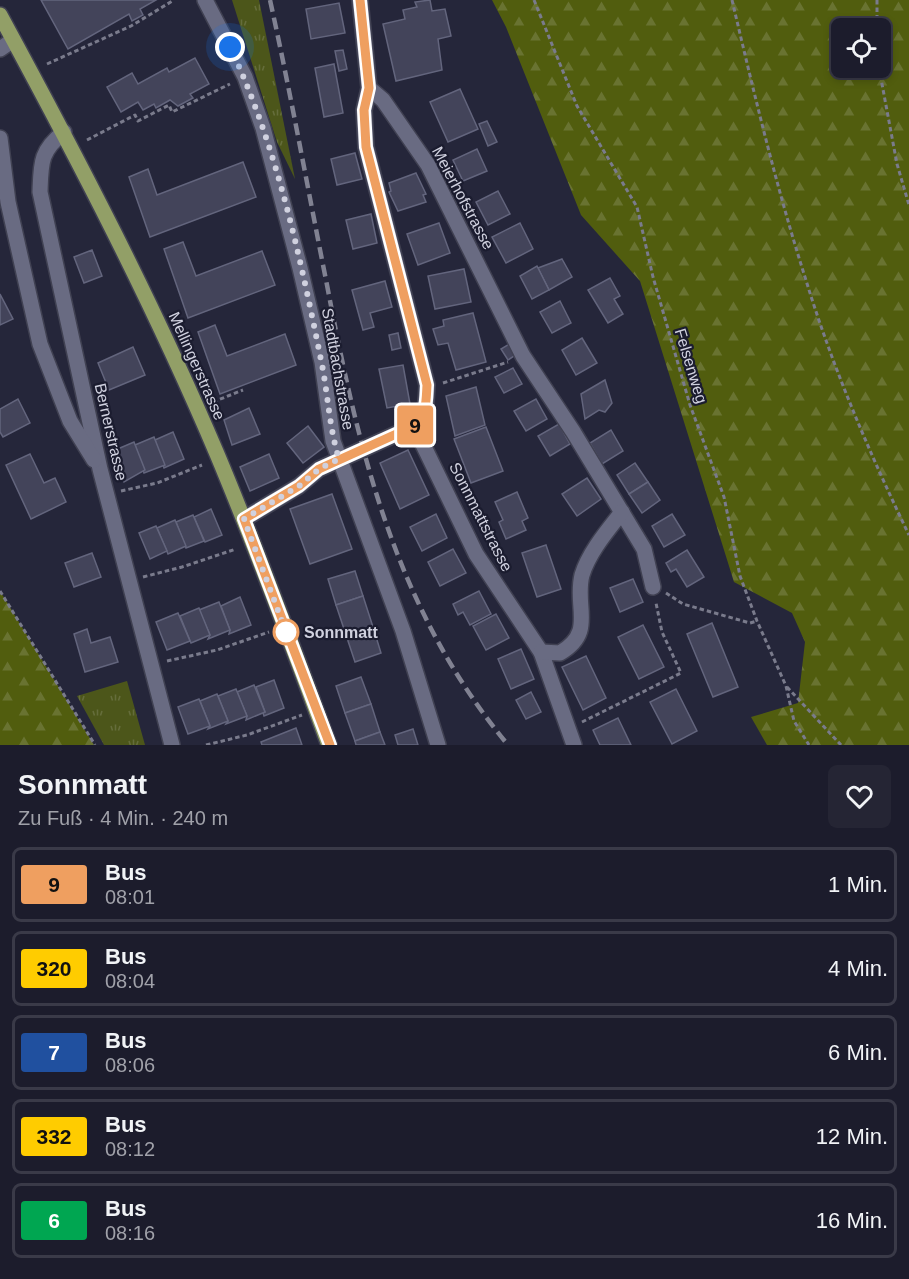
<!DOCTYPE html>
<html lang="de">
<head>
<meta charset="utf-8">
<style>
	:root { --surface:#1c1c2c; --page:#252534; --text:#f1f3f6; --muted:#a0a1a9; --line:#3a3a48 }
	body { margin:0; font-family:Helvetica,sans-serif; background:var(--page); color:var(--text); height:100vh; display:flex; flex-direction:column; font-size:22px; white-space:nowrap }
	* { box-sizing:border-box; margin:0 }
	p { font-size:20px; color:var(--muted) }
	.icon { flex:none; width:33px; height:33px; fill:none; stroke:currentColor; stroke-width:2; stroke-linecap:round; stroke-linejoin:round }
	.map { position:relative; height:745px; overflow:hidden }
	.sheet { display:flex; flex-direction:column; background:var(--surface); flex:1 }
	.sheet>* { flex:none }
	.badge { padding:0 12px; border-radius:4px; font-size:21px; line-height:39px }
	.tools { position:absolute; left:831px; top:18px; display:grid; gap:12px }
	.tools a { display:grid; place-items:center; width:60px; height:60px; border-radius:9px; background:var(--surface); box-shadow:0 3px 9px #0003,0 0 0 2px var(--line); font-size:30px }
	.you { position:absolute; width:30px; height:30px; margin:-15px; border:4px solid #fff; border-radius:50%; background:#1a73e8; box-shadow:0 0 0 9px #1a73e833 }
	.map>.badge { position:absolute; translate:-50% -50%; box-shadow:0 0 0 3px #fff }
	.round { display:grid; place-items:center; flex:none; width:63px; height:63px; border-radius:9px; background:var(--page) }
	.summary { display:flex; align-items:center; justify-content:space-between; height:102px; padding:0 18px }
	h1 { font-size:28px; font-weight:700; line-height:45px }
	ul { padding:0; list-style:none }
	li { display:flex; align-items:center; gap:18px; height:75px; margin:0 12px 9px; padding:0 6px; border:3px solid var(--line); border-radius:9px }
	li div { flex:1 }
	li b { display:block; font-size:22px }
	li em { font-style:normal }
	li .badge { min-width:66px; font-weight:700; text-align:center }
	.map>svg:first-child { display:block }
</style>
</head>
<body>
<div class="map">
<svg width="909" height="745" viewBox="0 0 909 745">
	<defs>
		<pattern id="grass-tufts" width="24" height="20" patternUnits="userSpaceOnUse" patternTransform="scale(1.5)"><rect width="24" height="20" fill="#4c561a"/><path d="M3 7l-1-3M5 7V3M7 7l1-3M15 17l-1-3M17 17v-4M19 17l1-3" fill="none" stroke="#656d3b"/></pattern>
		<pattern id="forest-firs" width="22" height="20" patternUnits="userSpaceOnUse" patternTransform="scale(1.5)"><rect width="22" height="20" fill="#515d0e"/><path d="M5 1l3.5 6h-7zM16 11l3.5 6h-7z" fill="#697331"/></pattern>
	</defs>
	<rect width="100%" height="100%" fill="#25263a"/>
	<g fill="url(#grass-tufts)">
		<path d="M 232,0 L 259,0 L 295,179 L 277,142 Z"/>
		<path d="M 127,681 L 145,745 L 104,745 L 77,696 Z"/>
	</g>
	<g fill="url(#forest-firs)" fill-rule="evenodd">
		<path d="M 492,0 L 909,0 L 909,745 L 767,745 L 751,717 L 798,703 L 805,642 L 792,613 L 734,582 L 640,281 L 581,215 L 506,27 ZM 880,28 L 880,68 L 842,68 L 842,28 Z"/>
		<path d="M 0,591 L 94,745 L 0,745 Z"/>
	</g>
	<g fill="#43445a" stroke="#63657d" stroke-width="1.5">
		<path d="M 41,0 L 156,0 L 140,9 L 143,15 L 132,21 L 129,14 L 68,49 Z"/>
		<path d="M 430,0 L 432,11 L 445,9 L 451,36 L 438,39 L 442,70 L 396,81 L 383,24 L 405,19 L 403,10 L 417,7 L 415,2 Z"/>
		<path d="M 339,3 L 345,33 L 311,39 L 306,9 Z"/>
		<path d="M 343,50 L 347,69 L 339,71 L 335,51 Z"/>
		<path d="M 195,58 L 209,84 L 190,94 L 193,98 L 178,106 L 170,100 L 156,108 L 154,104 L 143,110 L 138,102 L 121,112 L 107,87 L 132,73 L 138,84 L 167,68 L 169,72 Z"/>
		<path d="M 334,64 L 343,113 L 324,117 L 315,68 Z"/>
		<path d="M 460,89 L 478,129 L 448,142 L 430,102 Z"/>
		<path d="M 487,121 L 497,142 L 488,146 L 479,124 Z"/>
		<path d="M 477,149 L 487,171 L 463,181 L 453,160 Z"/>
		<path d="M 355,153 L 362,179 L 337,185 L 331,159 Z"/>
		<path d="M 243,162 L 256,197 L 150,237 L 129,177 L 148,169 L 157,195 Z"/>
		<path d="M 416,173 L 426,194 L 423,195 L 426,202 L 398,211 L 389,192 L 391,191 L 389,183 Z"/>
		<path d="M 498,191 L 510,214 L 488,225 L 476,202 Z"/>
		<path d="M 371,214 L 377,243 L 353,249 L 346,220 Z"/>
		<path d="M 439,223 L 450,253 L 418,265 L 407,234 Z"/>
		<path d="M 520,223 L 533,249 L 506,263 L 492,237 Z"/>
		<path d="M 183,242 L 196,276 L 262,251 L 275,285 L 188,318 L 164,249 Z"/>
		<path d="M 92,250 L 102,276 L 84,283 L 74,257 Z"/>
		<path d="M 562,259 L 572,277 L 549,290 L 538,268 Z"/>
		<path d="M 537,266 L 549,290 L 532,299 L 520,276 Z"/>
		<path d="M 464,269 L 471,302 L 435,309 L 428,276 Z"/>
		<path d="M 610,278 L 620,296 L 614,299 L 623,314 L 608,323 L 588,290 Z"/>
		<path d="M 385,281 L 392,307 L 370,313 L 374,327 L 363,330 L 352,290 Z"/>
		<path d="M 0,294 L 13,319 L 0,325 Z"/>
		<path d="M 560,301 L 571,323 L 552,333 L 540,312 Z"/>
		<path d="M 473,313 L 486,362 L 456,370 L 448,343 L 438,345 L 433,329 L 444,326 L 443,320 Z"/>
		<path d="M 215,325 L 227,356 L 285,334 L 296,365 L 220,394 L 198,332 Z"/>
		<path d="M 398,333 L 401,348 L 392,350 L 389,335 Z"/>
		<path d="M 582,338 L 597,363 L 576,375 L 562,350 Z"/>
		<path d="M 511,343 L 517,354 L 508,360 L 501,349 Z"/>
		<path d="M 133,347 L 145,375 L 109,390 L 98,363 Z"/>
		<path d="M 403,365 L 410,404 L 387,408 L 379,369 Z"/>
		<path d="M 513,368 L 522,384 L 504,393 L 495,377 Z"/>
		<path d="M 605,380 L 612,403 L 605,412 L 599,410 L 585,419 L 581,394 Z"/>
		<path d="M 476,387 L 485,425 L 455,436 L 446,396 Z"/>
		<path d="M 18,399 L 30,423 L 3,437 L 0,432 L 0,409 Z"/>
		<path d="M 536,399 L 547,419 L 526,431 L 514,411 Z"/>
		<path d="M 249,408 L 260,434 L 232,445 L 224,420 Z"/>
		<path d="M 559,424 L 570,444 L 550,456 L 538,436 Z"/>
		<path d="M 308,426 L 324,447 L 303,463 L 287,443 Z"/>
		<path d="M 486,427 L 503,471 L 471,483 L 454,439 Z"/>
		<path d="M 611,430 L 623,451 L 602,464 L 590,443 Z"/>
		<path d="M 173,432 L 184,459 L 164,468 L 155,440 Z"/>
		<path d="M 154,437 L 165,465 L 144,473 L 135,445 Z"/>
		<path d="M 134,442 L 145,470 L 124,482 L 113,451 Z"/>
		<path d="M 408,450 L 429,495 L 400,509 L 380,463 Z"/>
		<path d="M 30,454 L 44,483 L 55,478 L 66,502 L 31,519 L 6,465 Z"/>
		<path d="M 269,454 L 279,478 L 250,491 L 240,467 Z"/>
		<path d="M 635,463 L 648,482 L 629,494 L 617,475 Z"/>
		<path d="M 587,478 L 601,499 L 577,516 L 562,494 Z"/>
		<path d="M 648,482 L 660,500 L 642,513 L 629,494 Z"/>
		<path d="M 517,492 L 528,518 L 522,521 L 526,530 L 506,539 L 499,522 L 503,520 L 495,502 Z"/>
		<path d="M 332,494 L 352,549 L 310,564 L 290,509 Z"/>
		<path d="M 211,509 L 222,535 L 205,542 L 194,517 Z"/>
		<path d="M 436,514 L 447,538 L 422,551 L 410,527 Z"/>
		<path d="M 672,514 L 685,535 L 664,547 L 652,526 Z"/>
		<path d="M 193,515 L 204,541 L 186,548 L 176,522 Z"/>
		<path d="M 175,520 L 186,546 L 168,554 L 157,528 Z"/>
		<path d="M 156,526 L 167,551 L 150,559 L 139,533 Z"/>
		<path d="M 546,545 L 561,589 L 537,597 L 522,553 Z"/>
		<path d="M 453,549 L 466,573 L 440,586 L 428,562 Z"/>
		<path d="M 687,550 L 704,577 L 687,587 L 676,569 L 671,572 L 666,563 Z"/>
		<path d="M 92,553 L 101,577 L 74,587 L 65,563 Z"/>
		<path d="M 355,571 L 363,596 L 336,605 L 328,579 Z"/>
		<path d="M 633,579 L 643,602 L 620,612 L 610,588 Z"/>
		<path d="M 479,591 L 491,614 L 470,625 L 463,612 L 458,615 L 453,604 Z"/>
		<path d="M 363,596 L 373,627 L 346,635 L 336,605 Z"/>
		<path d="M 240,597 L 251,625 L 229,634 L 230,630 L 221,606 Z"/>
		<path d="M 219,602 L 230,630 L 208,639 L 210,635 L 199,610 Z"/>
		<path d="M 199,608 L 210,635 L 191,643 L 180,616 Z"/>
		<path d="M 178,613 L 190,641 L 167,650 L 156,622 Z"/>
		<path d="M 496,614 L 509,638 L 486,650 L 473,626 Z"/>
		<path d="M 712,623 L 738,687 L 713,697 L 687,634 Z"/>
		<path d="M 643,625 L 664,667 L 639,679 L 618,637 Z"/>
		<path d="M 373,627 L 381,653 L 355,662 L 346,635 Z"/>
		<path d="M 87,629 L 91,643 L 110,637 L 118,662 L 85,672 L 74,634 Z"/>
		<path d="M 521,649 L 534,679 L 511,689 L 498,659 Z"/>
		<path d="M 586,656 L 606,698 L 583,710 L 562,667 Z"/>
		<path d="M 361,677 L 371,704 L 345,713 L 336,686 Z"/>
		<path d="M 274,680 L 284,708 L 264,716 L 263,713 L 265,712 L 256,687 Z"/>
		<path d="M 254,685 L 265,712 L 246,720 L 247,716 L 237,692 Z"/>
		<path d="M 236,689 L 247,716 L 226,724 L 228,721 L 218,696 Z"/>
		<path d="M 676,689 L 697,731 L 672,744 L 650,702 Z"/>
		<path d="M 531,692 L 541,712 L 526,719 L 516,700 Z"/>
		<path d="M 217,694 L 228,721 L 208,729 L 210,726 L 200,701 Z"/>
		<path d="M 199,699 L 210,726 L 188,734 L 178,707 Z"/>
		<path d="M 371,704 L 380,732 L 355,741 L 345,713 Z"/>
		<path d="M 618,718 L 631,745 L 600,745 L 593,730 Z"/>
		<path d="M 296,728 L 302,745 L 262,745 L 261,742 Z"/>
		<path d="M 413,729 L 418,745 L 398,745 L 395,735 Z"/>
		<path d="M 380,732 L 385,745 L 356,745 L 355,741 Z"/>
	</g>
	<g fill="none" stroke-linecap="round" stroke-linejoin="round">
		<g stroke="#404152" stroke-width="18">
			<g id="minor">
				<path d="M 205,0 L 245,77 L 263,128 L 300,268 L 322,362 L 333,441 L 403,631 L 438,745"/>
				<path d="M 0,49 L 13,40"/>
				<path d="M 369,88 L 383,100 L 428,165 L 523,356 L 574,433 L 644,549 L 653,587"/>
				<path d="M 64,132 C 40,151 41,163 40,192 L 100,469 L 172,745"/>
				<path d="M 0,138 L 8,202 L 40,344 L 70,421 L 94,460"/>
				<path d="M 414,426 L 476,554 L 541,652 L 574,745"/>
				<path d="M 244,519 L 299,486 L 319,469 L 414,426 C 427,415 426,401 427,385 L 366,147 L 364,110 L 369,88 L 360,0"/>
				<path d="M 541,652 L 560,653 C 596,632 574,607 582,575 C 589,552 608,530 622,512"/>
			</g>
		</g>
		<g stroke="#404152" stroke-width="18">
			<path id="major" d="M 0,15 C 78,159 153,303 217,454 C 257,549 293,648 329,745"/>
		</g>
		<g stroke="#7a7b8c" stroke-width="3" stroke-dasharray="4.5 3" stroke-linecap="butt">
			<path d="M 534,0 L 577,106 L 637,207 L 653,277 L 690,405 L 724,497 L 740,576 L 757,621 L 786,686 L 794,721 L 809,745"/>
			<path d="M 732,0 C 754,93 776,186 805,277 C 832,366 869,452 909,535"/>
			<path d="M 877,0 L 877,28"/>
			<path d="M 47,64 L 131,26 L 174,0"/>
			<path d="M 879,68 L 897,164 L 909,205"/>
			<path d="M 87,140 L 135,115 L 138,121 L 169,105 L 172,112 L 230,84"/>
			<path d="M 443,383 L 508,362"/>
			<path d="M 213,402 L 243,390"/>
			<path d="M 121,491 L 157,483 L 202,465"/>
			<path d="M 143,577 L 182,567 L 236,549"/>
			<path d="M 0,591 L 95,745"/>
			<path d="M 666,593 L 683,604 L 750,623 L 757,621"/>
			<path d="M 167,661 L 217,650 L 269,632"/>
			<path d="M 787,687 L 841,745"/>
			<path d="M 582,722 L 681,673 L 662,632 L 656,603"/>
			<path d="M 206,745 L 247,735 L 302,715"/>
		</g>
		<use href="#minor" stroke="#696b82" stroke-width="15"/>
		<use href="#major" stroke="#929f67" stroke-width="15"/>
		<path stroke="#818292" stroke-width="4.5" stroke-dasharray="12 6" stroke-linecap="butt" d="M 270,0 C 291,95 308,190 327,285 C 359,453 396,610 508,745"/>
	</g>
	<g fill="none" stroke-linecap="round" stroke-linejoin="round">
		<g stroke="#fff" stroke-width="14">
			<path id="line" d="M 330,745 L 244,519 L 299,486 L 319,469 L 414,426 C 427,415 426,401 427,385 L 366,147 L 364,110 L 369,88 L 360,0"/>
		</g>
		<use href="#line" stroke="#ef9f60" stroke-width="9"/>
		<path stroke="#d0d1df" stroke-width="6" stroke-dasharray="0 10.8" d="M 230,47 C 276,143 300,256 321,360 C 328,393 329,427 339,459 L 319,469 L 299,486 L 244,519 L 286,632"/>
	</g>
	<circle fill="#fff" stroke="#ef9f60" stroke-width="3" cx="286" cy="632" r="12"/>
	<g text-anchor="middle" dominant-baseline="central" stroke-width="4.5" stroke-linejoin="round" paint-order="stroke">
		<g font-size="16" fill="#d0d1df" stroke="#1b1c2f">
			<text transform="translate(463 198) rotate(62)">Meierhofstrasse</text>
			<text transform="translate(197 366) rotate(66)">Mellingerstrasse</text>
			<text transform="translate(691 366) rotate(73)">Felsenweg</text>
			<text transform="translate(338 369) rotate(80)">Stadtbachstrasse</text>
			<text transform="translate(111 432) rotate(77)">Bernerstrasse</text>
			<text transform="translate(481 517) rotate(63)">Sonnmattstrasse</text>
		</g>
		<g font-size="16" font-weight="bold" fill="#d0d1df" stroke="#1b1c2f" text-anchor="start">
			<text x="304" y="632">Sonnmatt</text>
		</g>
	</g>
</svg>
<div class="tools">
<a><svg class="icon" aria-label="locate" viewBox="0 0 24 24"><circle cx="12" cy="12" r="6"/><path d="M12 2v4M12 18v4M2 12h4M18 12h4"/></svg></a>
</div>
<div class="you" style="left:230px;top:47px"></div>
<b class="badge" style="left:415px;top:425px;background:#ef9f60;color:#111">9</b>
</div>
<section class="sheet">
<div class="summary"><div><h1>Sonnmatt</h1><p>Zu Fuß · 4 Min. · 240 m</p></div><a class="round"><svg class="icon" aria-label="heart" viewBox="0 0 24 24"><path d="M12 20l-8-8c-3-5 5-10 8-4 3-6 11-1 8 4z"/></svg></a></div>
<ul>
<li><span class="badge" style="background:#ef9f60;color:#111">9</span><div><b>Bus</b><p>08:01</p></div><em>1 Min.</em></li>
<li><span class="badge" style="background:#fc0;color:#111">320</span><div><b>Bus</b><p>08:04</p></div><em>4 Min.</em></li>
<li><span class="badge" style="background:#20509f;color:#fff">7</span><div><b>Bus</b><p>08:06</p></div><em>6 Min.</em></li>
<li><span class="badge" style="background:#fc0;color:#111">332</span><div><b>Bus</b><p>08:12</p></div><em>12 Min.</em></li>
<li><span class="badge" style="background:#00a651;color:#fff">6</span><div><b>Bus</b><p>08:16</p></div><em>16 Min.</em></li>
</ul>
</section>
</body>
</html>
